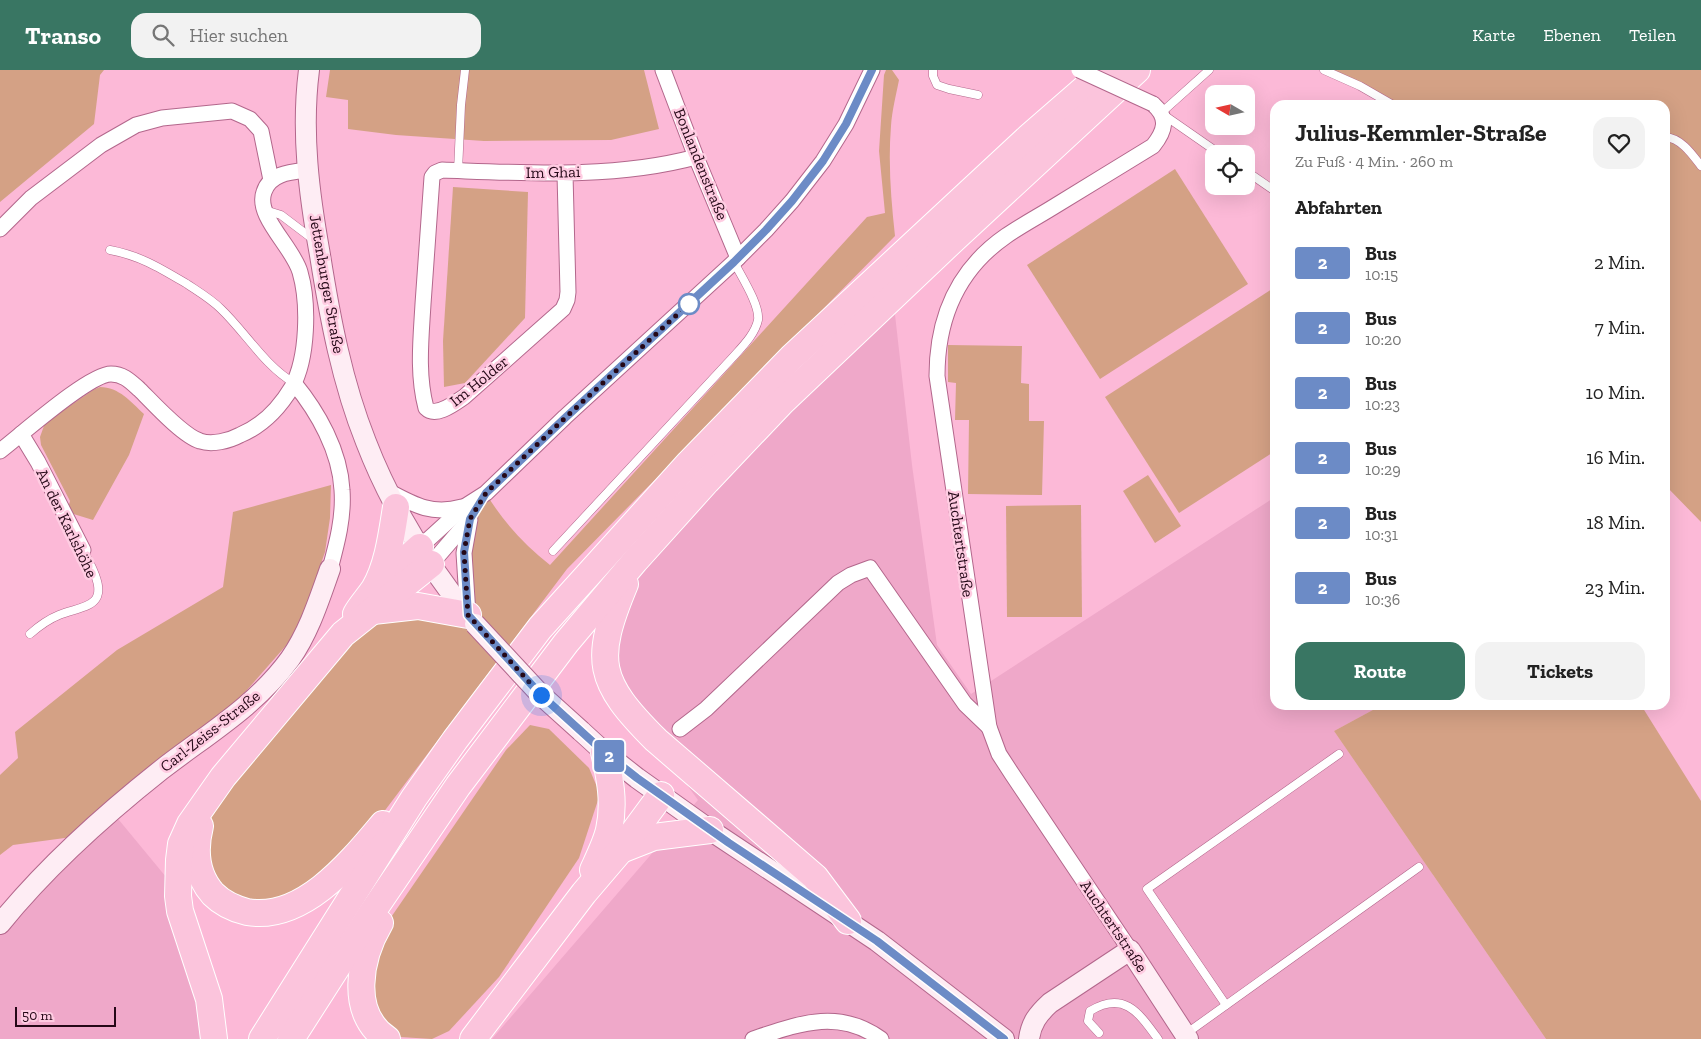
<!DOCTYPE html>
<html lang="de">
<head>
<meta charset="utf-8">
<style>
	:root { --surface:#fff; --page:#f2f2f2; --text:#222; --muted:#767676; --accent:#397663 }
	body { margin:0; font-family:"Zilla Slab",serif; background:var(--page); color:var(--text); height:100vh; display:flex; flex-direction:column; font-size:19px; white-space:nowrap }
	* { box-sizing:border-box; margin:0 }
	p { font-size:16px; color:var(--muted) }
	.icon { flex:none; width:28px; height:28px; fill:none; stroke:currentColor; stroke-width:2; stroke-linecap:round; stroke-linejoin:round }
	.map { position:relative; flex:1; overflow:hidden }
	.sheet { position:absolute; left:1270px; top:30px; width:400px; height:610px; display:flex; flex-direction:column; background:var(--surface); border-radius:15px; box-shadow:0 5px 20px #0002 }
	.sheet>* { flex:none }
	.badge { padding:0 10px; border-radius:4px; font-size:18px; line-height:32px }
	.needle { width:32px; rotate:279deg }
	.tools { position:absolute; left:1205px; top:15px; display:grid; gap:10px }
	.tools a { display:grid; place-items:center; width:50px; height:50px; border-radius:10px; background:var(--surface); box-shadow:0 5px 20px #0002; font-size:25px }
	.scale { position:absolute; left:15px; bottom:12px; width:101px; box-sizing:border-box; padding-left:5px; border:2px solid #250817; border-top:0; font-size:14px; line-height:18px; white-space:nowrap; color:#250817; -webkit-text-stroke:4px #ffcce2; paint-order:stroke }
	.you { position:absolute; width:25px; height:25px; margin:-12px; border:4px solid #fff; border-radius:50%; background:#1a73e8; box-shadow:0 0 0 8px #1a73e833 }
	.map>.badge { position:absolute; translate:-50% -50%; box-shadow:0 0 0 2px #fff }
	h2 { padding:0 25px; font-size:19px; line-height:45px }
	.round { display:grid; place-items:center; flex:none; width:52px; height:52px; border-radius:15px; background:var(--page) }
	.summary { display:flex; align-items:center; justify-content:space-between; height:85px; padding:0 25px }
	h1 { font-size:24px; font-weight:700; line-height:38px }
	.cta { display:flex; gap:10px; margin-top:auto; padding:10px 25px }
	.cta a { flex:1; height:58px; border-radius:15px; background:var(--accent); color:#fff; font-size:20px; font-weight:700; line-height:58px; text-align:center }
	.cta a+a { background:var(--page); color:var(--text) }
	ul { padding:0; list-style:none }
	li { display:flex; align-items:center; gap:15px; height:65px; padding:0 25px }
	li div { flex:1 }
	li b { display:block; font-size:19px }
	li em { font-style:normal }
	li .badge { min-width:55px; font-weight:700; text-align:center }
	header { display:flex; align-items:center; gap:30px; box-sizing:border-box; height:70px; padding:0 25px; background:var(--accent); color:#fff }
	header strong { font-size:24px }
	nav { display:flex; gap:28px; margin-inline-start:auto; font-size:18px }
	.search { width:350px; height:45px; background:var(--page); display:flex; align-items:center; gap:12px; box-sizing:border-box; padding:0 18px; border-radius:15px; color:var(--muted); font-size:19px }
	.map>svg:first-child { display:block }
</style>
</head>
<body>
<header>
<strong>Transo</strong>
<div class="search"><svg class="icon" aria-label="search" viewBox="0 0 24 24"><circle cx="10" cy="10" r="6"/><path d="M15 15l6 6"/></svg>Hier suchen</div>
<nav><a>Karte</a><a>Ebenen</a><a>Teilen</a></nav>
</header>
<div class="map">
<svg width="1701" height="969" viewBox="0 0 1701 969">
	<rect width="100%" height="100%" fill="#fcb9d7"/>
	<g fill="#efa8c9">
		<path d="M 893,227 L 912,395 L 937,575 L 971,624 L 1275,427 L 1275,635 L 1382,635 L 1334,661 L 1546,969 L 492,969 L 698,730 L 607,606 L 635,491 Z"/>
		<path d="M 114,744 L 171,813 L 207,969 L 0,969 L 0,860 Z"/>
	</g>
	<g fill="#d4a185">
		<path d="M 0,0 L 104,0 L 100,5 L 94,54 L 0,132 Z"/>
		<path d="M 330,0 L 644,0 L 659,59 L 611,70 L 484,71 L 396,65 L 348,59 L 348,30 L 326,27 Z"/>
		<path d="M 886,0 L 892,0 L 899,10 C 896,25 892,41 891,56 C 888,93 891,129 895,166 L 567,499 L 337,804 L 316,821 L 234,838 L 196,780 L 223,707 L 372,541 L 468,545 L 470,449 L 486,423 C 502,451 525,475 550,495 L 867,147 L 885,143 L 879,81 L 884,5 Z"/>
		<path d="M 1324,0 L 1701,0 L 1701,452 L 1665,415 L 1665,35 L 1393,35 Z"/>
		<path d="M 1175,99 L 1248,214 L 1100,309 L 1027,195 Z"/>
		<path d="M 453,117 L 528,122 L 525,248 L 465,313 L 444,317 L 443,271 Z"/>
		<path d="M 1275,217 L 1275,381 L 1179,443 L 1105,327 Z"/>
		<path d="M 948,275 L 1022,276 L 1021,313 L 1029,314 L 1029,351 L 1044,351 L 1042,425 L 968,424 L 969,350 L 955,350 L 956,313 L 948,312 Z"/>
		<path d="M 100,317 C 119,317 131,332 144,344 L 129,385 L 93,450 L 67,442 L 70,431 L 41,375 L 40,367 L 45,353 L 93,320 Z"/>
		<path d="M 1148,405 L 1181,456 L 1155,473 L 1123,421 Z"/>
		<path d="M 331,415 L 330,448 L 325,482 L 305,540 L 290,571 L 239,629 L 72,767 L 13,775 L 0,785 L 0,705 L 18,688 L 15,662 L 117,580 L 223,517 L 233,442 Z"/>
		<path d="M 1081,435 L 1082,547 L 1007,547 L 1006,436 Z"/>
		<path d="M 1382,635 L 1641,635 L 1701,731 L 1701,969 L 1546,969 L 1334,661 Z"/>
		<path d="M 530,655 L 549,659 L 589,698 L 600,724 L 579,788 L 499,907 L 449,961 L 432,969 L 400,967 L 378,948 L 368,928 L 385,856 L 506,680 Z"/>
	</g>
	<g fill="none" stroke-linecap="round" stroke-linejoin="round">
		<g stroke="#b3678c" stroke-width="9">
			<g id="lane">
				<path d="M 933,0 L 933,6 L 937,15 L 949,19 L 978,25"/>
				<path d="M 1209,0 L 1161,43 L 1220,84"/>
				<path d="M 1324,0 L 1360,16 L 1393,35"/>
				<path d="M 1665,67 C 1681,68 1692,84 1701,96"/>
				<path d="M 458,101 L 461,35 L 465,0"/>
				<path d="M 1246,101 L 1275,121"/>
				<path d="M 265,140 L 281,145 L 314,170"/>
				<path d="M 110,180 C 141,186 160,198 187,214 C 199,222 211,229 221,239 C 246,263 264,295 294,313"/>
				<path d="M 553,481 L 734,286 C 743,276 755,264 758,250 C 760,235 741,206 734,192"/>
				<path d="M 30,564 C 39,556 49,549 59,545 C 81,536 108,538 95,505 C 92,496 87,488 83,480"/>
				<path d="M 1226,935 L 1147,819 L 1339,684"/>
				<path d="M 1099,963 L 1088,951 L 1090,941 C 1124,920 1139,943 1158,969"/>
				<path d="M 1187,963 L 1419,797"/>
			</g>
		</g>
		<g stroke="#b3678c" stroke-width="17">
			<g id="street">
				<path d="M 663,0 L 696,87 L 738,188"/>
				<path d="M 565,104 L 568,222 L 567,230 L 563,239 L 464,327 C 455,333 436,348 426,338 C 417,304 421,269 423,234 C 426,192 429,150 432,107 L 435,103 L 442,100 C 526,103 614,109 696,87"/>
				<path d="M 0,159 L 31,128 L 101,75 L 136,55 L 162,48 L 232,41 L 250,49 L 261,61 L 271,110"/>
				<path d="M 294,313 C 318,342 340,381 342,420 C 344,447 337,473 330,499"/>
				<path d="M 21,364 L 38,392 L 83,480"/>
				<path d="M 0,381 C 21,365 89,304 111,304 C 124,304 131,312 140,320 C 154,334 183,366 200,371 C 212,375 229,371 240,365 C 262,356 280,337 292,317 C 308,288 309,233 300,202 C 293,177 255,146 264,122 C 270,103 291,102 308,100"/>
				<path d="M 390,422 C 416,436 433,445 462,437"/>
				<path d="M 420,477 L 464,437 L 486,423 L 565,347 L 734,192 L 766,160 L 792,131 L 823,91 L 846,54 L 872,0"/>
				<path d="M 431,494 L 469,450"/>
				<path d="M 468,545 L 464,483 L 470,449"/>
				<path d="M 680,659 L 706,639 L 838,513 L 851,505 L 870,498 L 965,634 L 989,657"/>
				<path d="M 1130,880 L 1012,704 L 999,684 L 989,657 L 937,306 C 937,248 957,200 1006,166 C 1022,155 1039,146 1055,136 C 1088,116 1120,96 1153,76 C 1165,61 1169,48 1153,34"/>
				<path d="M 753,969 C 798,954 838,938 881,969"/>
			</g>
		</g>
		<g stroke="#b3678c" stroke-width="22">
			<g id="secondary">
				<path d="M 309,0 C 301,62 309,124 320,185 C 330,248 342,312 366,372 C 391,437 429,497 472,550"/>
				<path d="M 581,661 L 604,682 L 637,708 L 710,760 L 877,871 L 1004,969"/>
				<path d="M 0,854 C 47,796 103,746 161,700 C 206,665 256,636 290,589 C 309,562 319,530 330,499"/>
				<path d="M 1029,969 C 1031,953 1038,944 1050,933 L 1130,880 L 1188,969"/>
			</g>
		</g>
		<g stroke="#fff" stroke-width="28">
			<g id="highway">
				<path d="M 625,514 C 593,591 597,611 656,670 L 815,807 L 848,851"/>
				<path d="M 377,515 L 420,477"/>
				<path d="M 373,541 L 418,536 L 468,545"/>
				<path d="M 356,544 C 361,535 368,528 374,519 C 388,496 392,462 396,437"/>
				<path d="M 200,756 C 194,780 196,805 213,824 C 222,833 235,839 247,842 C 303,852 351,792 383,754"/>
				<path d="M 621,780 L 654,767 L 710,760"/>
				<path d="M 593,800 C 599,787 606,773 609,760 C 615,733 610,708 604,682"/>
				<path d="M 380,853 C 360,887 348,943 387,969"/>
				<path d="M 214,969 L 209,929 L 180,841 L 178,826 L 179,790 L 181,774 L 190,754 L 223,707 L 343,564 L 431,494"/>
				<path d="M 262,969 L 414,728 L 455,670 L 540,558 L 689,393 L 792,287 L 1030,66 L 1106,0"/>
				<path d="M 291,969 L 373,841 L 458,716 L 566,573 L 635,491 L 707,411 L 782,332 L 954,169 L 1137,0"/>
				<path d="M 473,969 L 584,823 L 619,782 L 661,725"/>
			</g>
		</g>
		<use href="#lane" stroke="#fff" stroke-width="8"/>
		<use href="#street" stroke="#fff" stroke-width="15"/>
		<use href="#secondary" stroke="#feedf4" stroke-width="20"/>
		<use href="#highway" stroke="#fbc4dc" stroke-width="26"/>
		<g stroke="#b3678c" stroke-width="17" stroke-linecap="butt">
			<path id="street-bridge" d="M 1079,0 L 1153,34"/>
		</g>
		<g stroke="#b3678c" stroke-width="22" stroke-linecap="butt">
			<path id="secondary-bridge" d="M 475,554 L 541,625 L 581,661"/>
		</g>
		<use href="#street-bridge" stroke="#fff" stroke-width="15"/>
		<use href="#secondary-bridge" stroke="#feedf4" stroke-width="20"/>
	</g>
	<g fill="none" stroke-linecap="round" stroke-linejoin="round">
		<g stroke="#fff" stroke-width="11">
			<path id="line" d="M 872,0 L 846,54 L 823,91 L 792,131 L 766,160 L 734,192 L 565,348 L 486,423 L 470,449 L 464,482 L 468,545 L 541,625 L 604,682 L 637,708 L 729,773 L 877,871 L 1004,969"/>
		</g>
		<use href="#line" stroke="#6c8bc6" stroke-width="8"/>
		<path stroke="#250817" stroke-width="5" stroke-dasharray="0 9" d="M 541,625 L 468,545 L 464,482 L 470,449 L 486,423 L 565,348 L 694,229 L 689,234"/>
	</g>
	<circle fill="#fff" stroke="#6c8bc6" stroke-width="2.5" cx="689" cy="234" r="10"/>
	<g text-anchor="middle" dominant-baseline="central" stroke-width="5" stroke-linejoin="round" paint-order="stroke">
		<g font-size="16" fill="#250817" stroke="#ffcce2">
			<text transform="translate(701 94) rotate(68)">Bonlandenstraße</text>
			<text transform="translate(553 102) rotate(-1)">Im Ghai</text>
			<text transform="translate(327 214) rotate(80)">Jettenburger Straße</text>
			<text transform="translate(479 311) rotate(-39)">Im Holder</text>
			<text transform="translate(67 453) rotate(64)">An der Karlshöhe</text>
			<text transform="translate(961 474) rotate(82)">Auchtertstraße</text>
			<text transform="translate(210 661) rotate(-38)">Carl-Zeiss-Straße</text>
			<text transform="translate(1114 856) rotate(56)">Auchtertstraße</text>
		</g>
	</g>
</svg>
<div class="tools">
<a><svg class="needle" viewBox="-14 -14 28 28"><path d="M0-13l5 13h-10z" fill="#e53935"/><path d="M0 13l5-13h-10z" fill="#767676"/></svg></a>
<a><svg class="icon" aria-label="locate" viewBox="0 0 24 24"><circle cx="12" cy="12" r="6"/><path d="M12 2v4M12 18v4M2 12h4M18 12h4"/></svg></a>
</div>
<div class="scale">50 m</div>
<div class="you" style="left:541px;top:625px"></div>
<b class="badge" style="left:609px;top:686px;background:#6c8bc6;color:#fff">2</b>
<section class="sheet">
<div class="summary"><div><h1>Julius-Kemmler-Straße</h1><p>Zu Fuß · 4 Min. · 260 m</p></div><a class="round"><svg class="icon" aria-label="heart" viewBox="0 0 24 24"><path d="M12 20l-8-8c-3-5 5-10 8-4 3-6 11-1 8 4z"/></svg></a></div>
<h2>Abfahrten</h2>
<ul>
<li><span class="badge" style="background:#6c8bc6;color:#fff">2</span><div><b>Bus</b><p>10:15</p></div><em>2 Min.</em></li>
<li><span class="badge" style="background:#6c8bc6;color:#fff">2</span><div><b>Bus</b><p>10:20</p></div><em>7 Min.</em></li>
<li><span class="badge" style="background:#6c8bc6;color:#fff">2</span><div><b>Bus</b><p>10:23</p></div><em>10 Min.</em></li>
<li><span class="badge" style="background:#6c8bc6;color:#fff">2</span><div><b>Bus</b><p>10:29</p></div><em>16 Min.</em></li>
<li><span class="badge" style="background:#6c8bc6;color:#fff">2</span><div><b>Bus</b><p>10:31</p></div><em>18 Min.</em></li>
<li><span class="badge" style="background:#6c8bc6;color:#fff">2</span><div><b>Bus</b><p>10:36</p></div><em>23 Min.</em></li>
</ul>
<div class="cta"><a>Route</a><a>Tickets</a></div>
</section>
</div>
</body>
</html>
